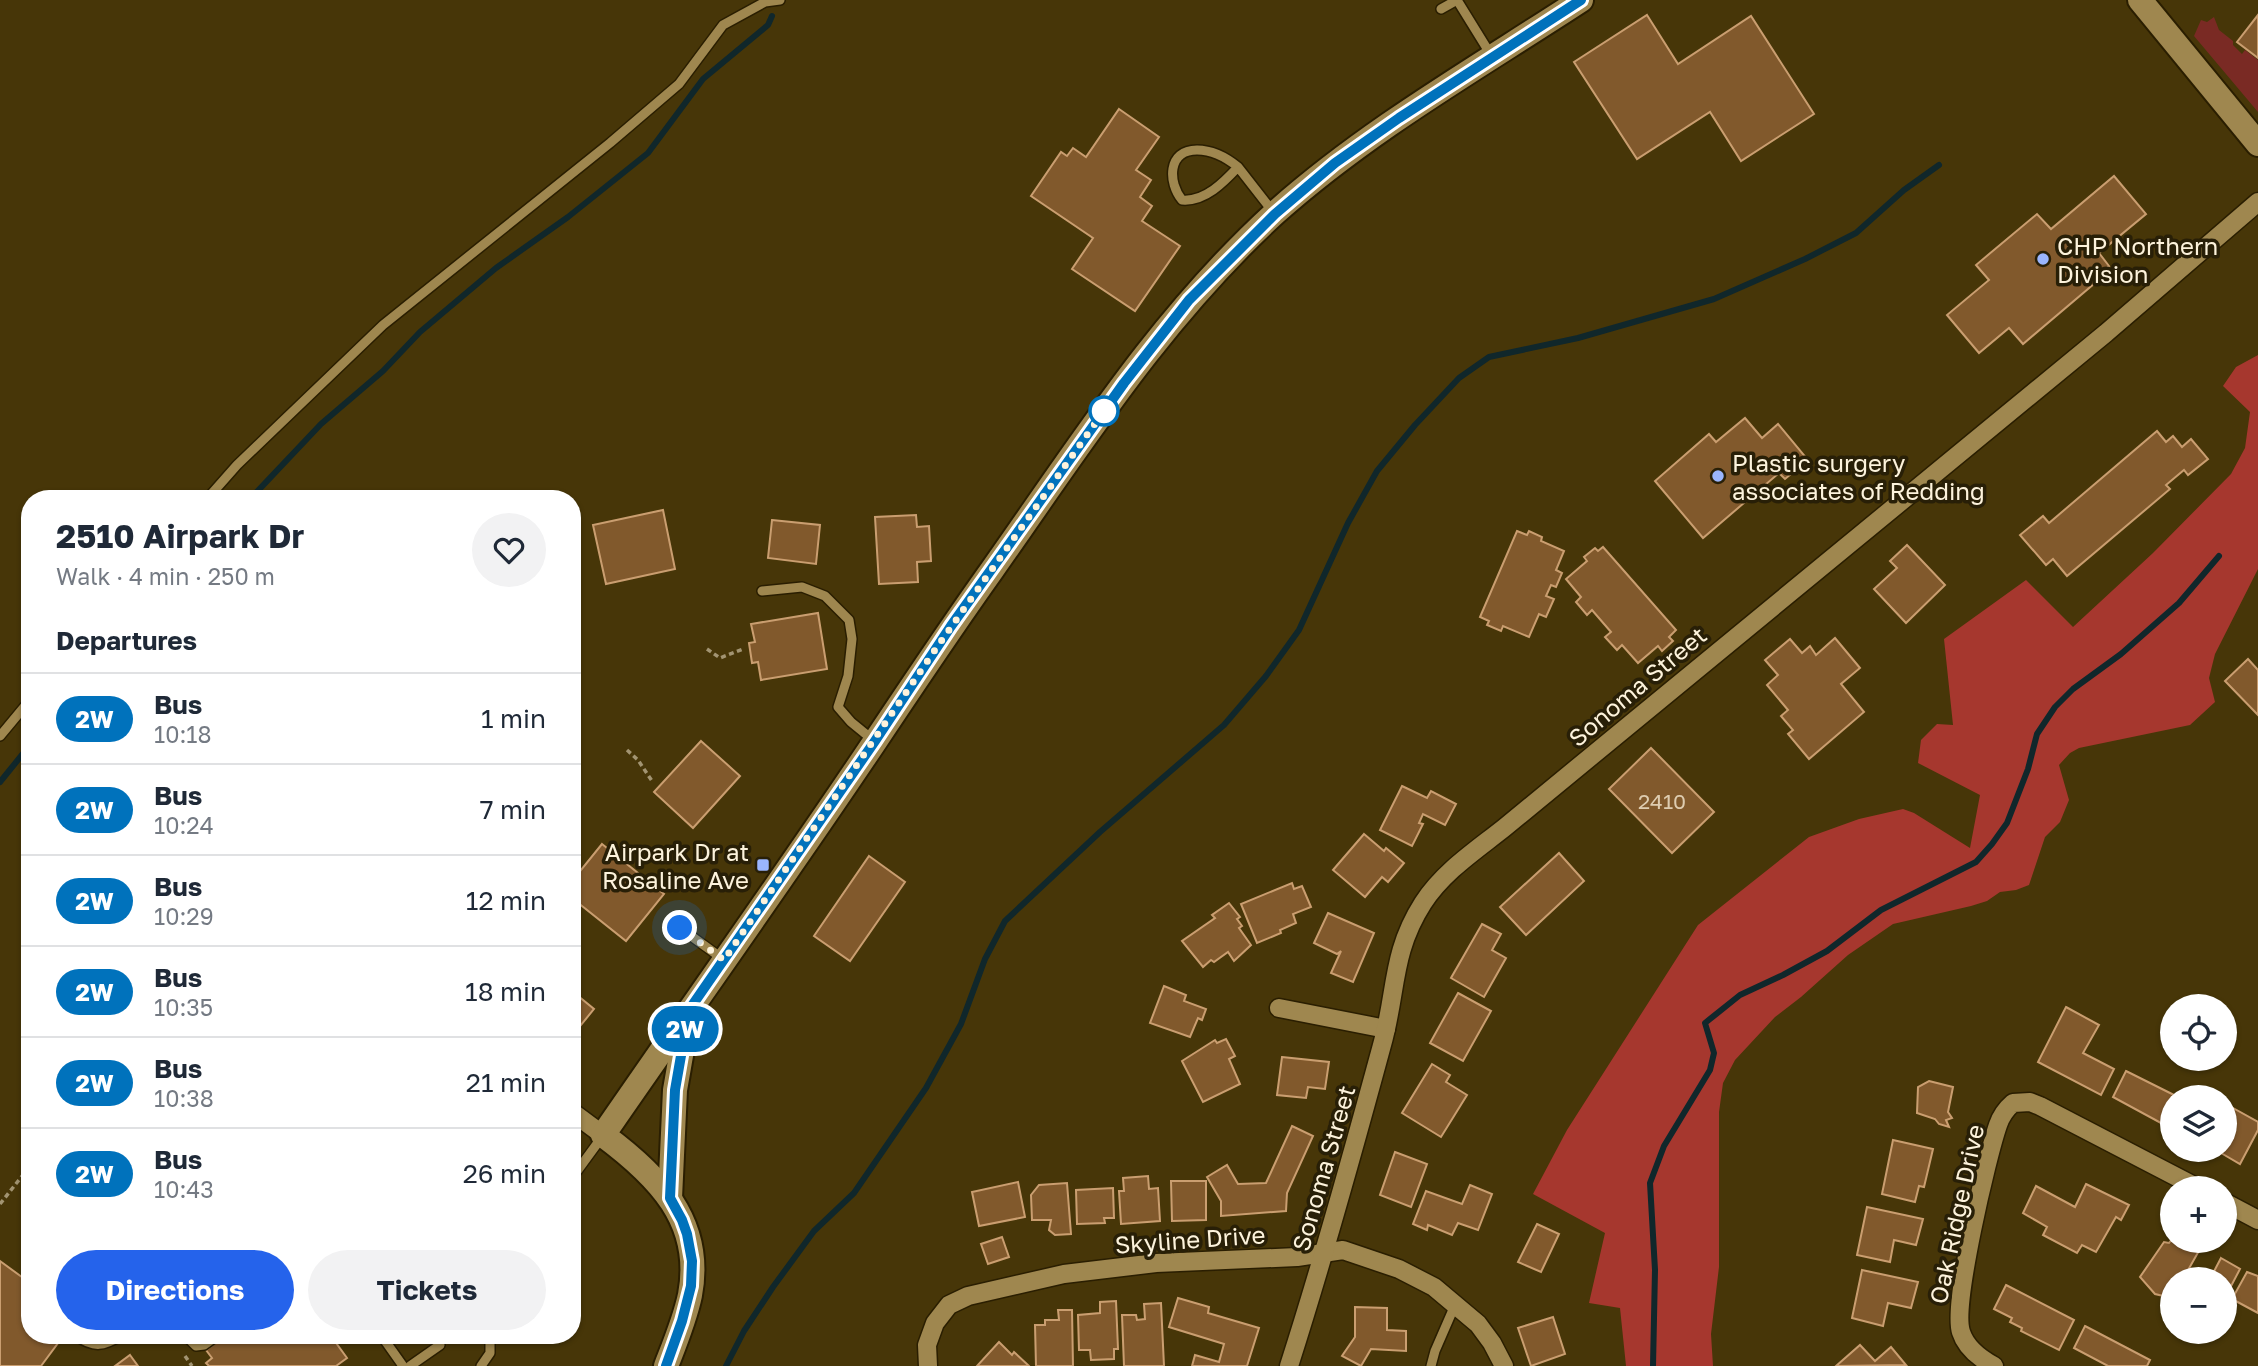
<!DOCTYPE html>
<html lang="en">
<head>
<meta charset="utf-8">
<style>
	:root { --surface:#fff; --page:#f2f2f3; --text:#1f2937; --muted:#747a83; --line:#e0e1e3; --accent:#2563eb }
	body { margin:0; font-family:"Golos Text",sans-serif; background:var(--page); color:var(--text); height:100vh; display:flex; flex-direction:column; font-size:26px; white-space:nowrap }
	* { box-sizing:border-box; margin:0 }
	p { font-size:23px; color:var(--muted) }
	.icon { flex:none; width:38px; height:38px; fill:none; stroke:currentColor; stroke-width:2; stroke-linecap:round; stroke-linejoin:round }
	.map { position:relative; flex:1; overflow:hidden }
	.drawer { position:absolute; left:21px; top:490px; width:560px; height:854px; display:flex; flex-direction:column; background:var(--surface); border-radius:28px; box-shadow:0 2px 5px #0004 }
	.drawer>* { flex:none }
	.badge { padding:0 14px; border-radius:23px; font-size:24px; line-height:46px }
	.tools { position:absolute; left:2160px; top:994px; display:grid; gap:14px }
	.tools a { display:grid; place-items:center; width:77px; height:77px; border-radius:50%; background:var(--surface); box-shadow:0 2px 5px #0004; font-size:35px }
	.you { position:absolute; width:35px; height:35px; margin:-18px; border:5px solid #fff; border-radius:50%; background:#1a73e8; box-shadow:0 0 0 10px #1a73e833 }
	.map>.badge { position:absolute; translate:-50% -50%; box-shadow:0 0 0 4px #fff }
	h2 { padding:0 35px; font-size:26px; line-height:63px }
	.round { display:grid; place-items:center; flex:none; width:74px; height:74px; border-radius:37px; background:var(--page) }
	.head { display:flex; align-items:center; justify-content:space-between; height:119px; padding:0 35px }
	h1 { font-size:33px; font-weight:700; line-height:52px }
	.primary-button { display:flex; gap:14px; margin-top:auto; padding:14px 35px }
	.primary-button a { flex:1; height:80px; border-radius:42px; background:var(--accent); color:#fff; font-size:28px; font-weight:700; line-height:80px; text-align:center }
	.primary-button a+a { background:var(--page); color:var(--text) }
	ul { padding:0; list-style:none }
	li { display:flex; align-items:center; gap:21px; height:91px; padding:0 35px; border-top:2px solid var(--line) }
	li div { flex:1 }
	li b { display:block; font-size:26px }
	li em { font-style:normal }
	li .badge { min-width:77px; font-weight:700; text-align:center }
	.map>svg:first-child { display:block }
</style>
</head>
<body>
<div class="map">
<svg width="2258" height="1366" viewBox="0 0 2258 1366">
	<rect width="100%" height="100%" fill="#473608"/>
	<path fill="#7a2a24" d="M 2214,17 L 2219,30 L 2233,41 L 2233,45 L 2242,54 L 2245,50 L 2258,60 L 2258,112 L 2194,36 L 2201,20 L 2207,22 Z"/>
	<path fill="#a6372e" d="M 2258,355 L 2258,569 L 2215,654 L 2209,678 L 2215,702 L 2190,725 L 2079,748 L 2070,753 L 2059,765 L 2069,800 L 2060,822 L 2045,837 L 2029,885 L 2016,890 L 2000,892 L 1987,901 L 1971,906 L 1893,924 L 1848,955 L 1801,997 L 1775,1017 L 1735,1060 L 1723,1083 L 1719,1112 L 1719,1267 L 1711,1334 L 1713,1366 L 1626,1366 L 1620,1308 L 1589,1303 L 1605,1233 L 1533,1194 L 1567,1130 L 1698,925 L 1809,837 L 1859,819 L 1903,809 L 1914,813 L 1970,848 L 1980,795 L 1918,763 L 1921,740 L 1937,724 L 1953,725 L 1944,639 L 2026,580 L 2073,627 L 2153,553 L 2231,474 L 2245,448 L 2250,412 L 2223,386 L 2236,367 Z"/>
	<g fill="none" stroke-linecap="round" stroke-linejoin="round">
		<g stroke="#10272b" stroke-width="6">
			<path d="M 250,499 L 321,424 L 383,371 L 420,332 L 496,268 L 568,217 L 648,153 L 703,79 L 768,25 L 772,16"/>
			<path d="M 0,782 L 30,745"/>
			<path d="M 726,1366 L 744,1331 L 773,1287 L 814,1231 L 854,1193 L 926,1088 L 961,1024 L 985,959 L 1005,921 L 1100,832 L 1224,725 L 1266,676 L 1299,630 L 1348,523 L 1377,471 L 1415,425 L 1459,378 L 1489,357 L 1578,338 L 1714,299 L 1805,259 L 1856,233 L 1904,190 L 1939,165"/>
			<path d="M 1653,1366 L 1655,1270 L 1650,1183 L 1664,1146 L 1710,1070 L 1714,1053 L 1705,1023 L 1740,995 L 1783,975 L 1827,951 L 1881,910 L 1976,862 L 1992,844 L 2007,823 L 2028,769 L 2037,734 L 2055,707 L 2073,689 L 2121,654 L 2179,603 L 2219,556"/>
		</g>
	</g>
	<g fill="#81592c" stroke="#ca9e70" stroke-width="2">
		<path d="M 1647,15 L 1678,64 L 1751,16 L 1814,114 L 1741,161 L 1710,112 L 1637,159 L 1574,62 Z"/>
		<path d="M 2258,15 L 2258,58 L 2237,42 Z"/>
		<path d="M 1119,109 L 1159,137 L 1136,170 L 1151,180 L 1140,197 L 1152,206 L 1142,221 L 1180,246 L 1135,311 L 1072,269 L 1093,238 L 1031,196 L 1061,152 L 1067,156 L 1073,148 L 1086,157 Z"/>
		<path d="M 2114,176 L 2146,214 L 2099,253 L 2109,266 L 2093,280 L 2095,283 L 2023,344 L 2009,328 L 1979,353 L 1947,315 L 1989,280 L 1976,265 L 2037,214 L 2051,229 Z"/>
		<path d="M 1745,418 L 1762,438 L 1778,424 L 1808,460 L 1785,479 L 1779,473 L 1703,538 L 1655,481 L 1709,434 L 1716,442 Z"/>
		<path d="M 2157,431 L 2166,442 L 2173,436 L 2182,447 L 2191,439 L 2208,459 L 2188,475 L 2184,470 L 2166,485 L 2170,489 L 2067,576 L 2053,559 L 2046,565 L 2020,535 L 2043,516 L 2049,523 Z"/>
		<path d="M 663,510 L 675,569 L 606,584 L 593,525 Z"/>
		<path d="M 916,515 L 917,527 L 929,526 L 931,561 L 917,562 L 918,582 L 879,584 L 875,517 Z"/>
		<path d="M 772,520 L 820,525 L 816,564 L 768,558 Z"/>
		<path d="M 1517,531 L 1527,535 L 1529,531 L 1542,537 L 1541,541 L 1564,551 L 1556,570 L 1562,573 L 1556,587 L 1551,585 L 1546,596 L 1554,599 L 1546,617 L 1539,614 L 1529,637 L 1503,626 L 1501,631 L 1487,625 L 1489,621 L 1480,617 Z"/>
		<path d="M 1907,545 L 1945,585 L 1906,623 L 1874,589 L 1897,568 L 1890,561 Z"/>
		<path d="M 1603,547 L 1676,630 L 1669,637 L 1673,641 L 1662,651 L 1658,646 L 1638,663 L 1622,645 L 1617,650 L 1605,637 L 1611,632 L 1592,610 L 1587,615 L 1576,602 L 1581,597 L 1566,579 L 1587,561 L 1584,557 L 1595,548 L 1598,551 Z"/>
		<path d="M 818,613 L 827,669 L 761,680 L 758,662 L 752,663 L 749,643 L 755,642 L 751,624 Z"/>
		<path d="M 1835,638 L 1860,668 L 1841,684 L 1864,712 L 1809,759 L 1788,734 L 1793,730 L 1781,716 L 1788,710 L 1767,685 L 1778,675 L 1765,660 L 1790,639 L 1802,653 L 1810,646 L 1816,655 Z"/>
		<path d="M 2248,659 L 2258,670 L 2258,715 L 2225,681 Z"/>
		<path d="M 701,741 L 740,776 L 693,828 L 654,792 Z"/>
		<path d="M 1651,748 L 1714,812 L 1672,853 L 1609,789 Z"/>
		<path d="M 1402,786 L 1427,798 L 1431,791 L 1456,804 L 1445,825 L 1423,814 L 1419,823 L 1423,824 L 1412,846 L 1380,830 Z"/>
		<path d="M 1364,834 L 1384,851 L 1386,848 L 1404,863 L 1388,882 L 1382,877 L 1365,897 L 1333,870 Z"/>
		<path d="M 602,844 L 664,894 L 626,941 L 572,898 L 572,881 Z"/>
		<path d="M 1559,853 L 1584,881 L 1526,935 L 1500,907 Z"/>
		<path d="M 869,856 L 905,882 L 850,961 L 814,936 Z"/>
		<path d="M 1292,883 L 1294,889 L 1302,886 L 1311,907 L 1293,914 L 1296,923 L 1280,930 L 1281,933 L 1257,943 L 1241,904 Z"/>
		<path d="M 1229,903 L 1240,917 L 1237,919 L 1242,926 L 1239,928 L 1251,945 L 1234,961 L 1228,952 L 1214,962 L 1211,960 L 1203,967 L 1182,941 L 1215,918 L 1212,915 Z"/>
		<path d="M 1328,913 L 1374,933 L 1353,982 L 1331,973 L 1341,951 L 1337,954 L 1314,943 Z"/>
		<path d="M 1482,924 L 1501,934 L 1492,950 L 1506,958 L 1484,997 L 1451,978 Z"/>
		<path d="M 1164,986 L 1186,995 L 1184,1001 L 1206,1009 L 1202,1020 L 1198,1018 L 1190,1037 L 1150,1023 Z"/>
		<path d="M 572,991 L 594,1009 L 572,1036 Z"/>
		<path d="M 1458,993 L 1491,1011 L 1463,1061 L 1430,1043 Z"/>
		<path d="M 2066,1007 L 2099,1025 L 2083,1053 L 2114,1069 L 2101,1095 L 2038,1062 Z"/>
		<path d="M 1226,1039 L 1235,1056 L 1229,1059 L 1240,1084 L 1203,1102 L 1182,1061 L 1215,1040 L 1217,1043 Z"/>
		<path d="M 1282,1057 L 1329,1062 L 1325,1089 L 1308,1087 L 1306,1098 L 1277,1095 Z"/>
		<path d="M 1432,1064 L 1450,1075 L 1446,1082 L 1467,1095 L 1441,1137 L 1402,1113 Z"/>
		<path d="M 2126,1071 L 2178,1097 L 2172,1097 L 2172,1129 L 2113,1097 Z"/>
		<path d="M 1929,1081 L 1953,1087 L 1948,1112 L 1952,1118 L 1946,1120 L 1949,1127 L 1939,1124 L 1935,1119 L 1917,1113 L 1918,1087 Z"/>
		<path d="M 2224,1103 L 2258,1122 L 2258,1130 L 2240,1164 L 2221,1153 L 2225,1146 Z"/>
		<path d="M 1292,1126 L 1313,1136 L 1287,1193 L 1286,1211 L 1221,1216 L 1221,1201 L 1207,1177 L 1227,1165 L 1238,1184 L 1266,1183 Z"/>
		<path d="M 1893,1140 L 1933,1149 L 1924,1187 L 1919,1186 L 1915,1202 L 1882,1194 Z"/>
		<path d="M 1395,1152 L 1427,1164 L 1411,1207 L 1380,1195 Z"/>
		<path d="M 1148,1176 L 1149,1189 L 1158,1188 L 1160,1221 L 1121,1224 L 1119,1191 L 1124,1191 L 1123,1178 Z"/>
		<path d="M 1171,1181 L 1206,1181 L 1206,1220 L 1172,1221 Z"/>
		<path d="M 1018,1182 L 1025,1217 L 979,1226 L 972,1192 Z"/>
		<path d="M 1067,1183 L 1071,1234 L 1055,1235 L 1049,1230 L 1051,1220 L 1032,1220 L 1031,1195 L 1039,1185 Z"/>
		<path d="M 2086,1184 L 2129,1205 L 2121,1220 L 2116,1217 L 2096,1252 L 2082,1245 L 2077,1253 L 2043,1235 L 2047,1227 L 2023,1213 L 2036,1186 L 2075,1207 Z"/>
		<path d="M 1470,1185 L 1492,1194 L 1478,1230 L 1458,1223 L 1452,1235 L 1428,1225 L 1427,1230 L 1413,1224 L 1426,1191 L 1462,1204 Z"/>
		<path d="M 1113,1188 L 1114,1218 L 1104,1218 L 1105,1223 L 1077,1224 L 1076,1190 Z"/>
		<path d="M 1867,1207 L 1923,1219 L 1916,1245 L 1894,1240 L 1890,1262 L 1857,1255 Z"/>
		<path d="M 1537,1224 L 1559,1234 L 1541,1272 L 1518,1262 Z"/>
		<path d="M 1002,1237 L 1009,1257 L 988,1264 L 981,1244 Z"/>
		<path d="M 2172,1239 L 2172,1241 L 2191,1241 L 2200,1249 L 2183,1279 L 2172,1279 L 2172,1298 L 2155,1294 L 2140,1277 L 2164,1242 L 2169,1243 Z"/>
		<path d="M 2221,1258 L 2240,1269 L 2229,1290 L 2224,1288 L 2224,1279 L 2210,1279 Z"/>
		<path d="M 0,1261 L 30,1283 L 30,1335 L 64,1335 L 41,1366 L 0,1366 Z"/>
		<path d="M 1862,1270 L 1918,1282 L 1911,1308 L 1888,1303 L 1883,1326 L 1852,1318 Z"/>
		<path d="M 2247,1272 L 2258,1276 L 2258,1313 L 2232,1299 Z"/>
		<path d="M 2006,1285 L 2074,1320 L 2059,1350 L 2021,1331 L 2022,1328 L 2010,1322 L 2012,1318 L 1994,1309 Z"/>
		<path d="M 1178,1298 L 1209,1307 L 1208,1313 L 1259,1328 L 1247,1366 L 1192,1366 L 1195,1355 L 1219,1362 L 1224,1344 L 1169,1327 Z"/>
		<path d="M 1116,1301 L 1118,1349 L 1114,1349 L 1114,1359 L 1091,1360 L 1090,1350 L 1079,1350 L 1078,1315 L 1100,1313 L 1100,1302 Z"/>
		<path d="M 1161,1303 L 1164,1366 L 1124,1366 L 1122,1315 L 1136,1315 L 1137,1320 L 1145,1319 L 1144,1304 Z"/>
		<path d="M 1355,1307 L 1387,1308 L 1387,1330 L 1406,1331 L 1406,1351 L 1371,1349 L 1361,1366 L 1342,1356 L 1355,1337 Z"/>
		<path d="M 1058,1310 L 1072,1310 L 1073,1366 L 1036,1366 L 1035,1325 L 1045,1325 L 1045,1320 L 1059,1320 Z"/>
		<path d="M 1553,1317 L 1565,1354 L 1531,1366 L 1518,1328 Z"/>
		<path d="M 2085,1326 L 2150,1360 L 2147,1366 L 2108,1366 L 2074,1348 Z"/>
		<path d="M 226,1335 L 252,1335 L 257,1342 L 261,1339 L 263,1342 L 272,1335 L 336,1335 L 334,1340 L 347,1358 L 336,1366 L 209,1366 L 206,1363 L 212,1358 L 206,1350 Z"/>
		<path d="M 999,1342 L 1012,1355 L 1014,1352 L 1029,1366 L 977,1366 Z"/>
		<path d="M 1860,1345 L 1875,1361 L 1891,1347 L 1906,1365 L 1836,1366 Z"/>
		<path d="M 130,1355 L 138,1366 L 115,1366 Z"/>
	</g>
	<g fill="none" stroke-linecap="round" stroke-linejoin="round">
		<g stroke="#2a1e01" stroke-width="12">
			<g id="lane">
				<path d="M 1457,0 L 1491,55"/>
				<path d="M 1441,9 L 1457,0"/>
				<path d="M 1238,167 C 1227,158 1212,150 1197,150 C 1167,150 1168,183 1182,200 C 1205,202 1224,182 1238,167 L 1274,213"/>
				<path d="M 207,499 L 237,465 L 383,325 L 610,143 L 679,84 L 723,25 L 765,2 L 780,0"/>
				<path d="M 762,591 L 802,587 L 825,596 L 849,620 L 852,639 L 848,676 L 838,707 L 851,722 L 873,740"/>
				<path d="M 0,736 L 30,700"/>
				<path d="M 680,928 L 723,959"/>
				<path d="M 572,1178 L 602,1137"/>
				<path d="M 75,1335 C 95,1349 103,1346 123,1335"/>
				<path d="M 185,1335 L 196,1346 L 204,1345 L 218,1335"/>
				<path d="M 381,1335 L 403,1366"/>
				<path d="M 410,1366 L 440,1345 L 433,1335"/>
				<path d="M 481,1366 L 490,1353 L 490,1335"/>
				<path d="M 1431,1366 L 1435,1351 L 1455,1305"/>
			</g>
		</g>
		<g stroke="#2a1e01" stroke-width="21">
			<g id="street">
				<path d="M 1279,1008 L 1386,1029"/>
				<path d="M 572,1112 L 603,1135"/>
				<path d="M 2224,1202 L 2258,1220"/>
				<path d="M 928,1366 L 927,1345 L 935,1323 L 949,1305 L 968,1296 L 1064,1274 L 1156,1263 L 1297,1257 L 1343,1250 L 1399,1269 L 1434,1287 L 1478,1324 L 1492,1343 L 1504,1366"/>
				<path d="M 1289,1366 C 1323,1260 1353,1152 1382,1045 C 1397,992 1391,953 1423,903 C 1443,872 1475,851 1504,828 L 2106,333 L 2258,202"/>
				<path d="M 1994,1366 C 1981,1359 1966,1348 1961,1332 C 1952,1305 1987,1157 1998,1125 C 2001,1116 2006,1109 2013,1103 L 2030,1102 L 2040,1106 L 2198,1188"/>
			</g>
		</g>
		<g stroke="#2a1e01" stroke-width="28">
			<g id="secondary">
				<path d="M 2140,0 L 2258,144"/>
				<path d="M 670,1198 L 675,1090 L 687,1021"/>
				<path d="M 666,1366 C 675,1343 685,1319 690,1295 C 704,1221 657,1175 603,1135 C 694,1003 787,873 876,740 C 914,683 952,626 992,570 C 1081,444 1160,318 1275,213 C 1368,130 1477,68 1581,0"/>
			</g>
		</g>
		<g stroke="#a29472" stroke-width="3.5" stroke-dasharray="5 3.5" stroke-linecap="butt">
			<path d="M 707,649 L 720,658 L 743,649"/>
			<path d="M 627,750 L 638,760 L 652,781"/>
			<path d="M 572,880 L 573,880"/>
			<path d="M 0,1204 L 30,1166"/>
			<path d="M 185,1356 L 192,1366"/>
		</g>
		<use href="#lane" stroke="#9f874f" stroke-width="9"/>
		<use href="#street" stroke="#9f874f" stroke-width="18"/>
		<use href="#secondary" stroke="#9f874f" stroke-width="24"/>
	</g>
	<g fill="none" stroke-linecap="round" stroke-linejoin="round">
		<g stroke="#fff" stroke-width="16">
			<path id="line" d="M 666,1366 L 682,1321 L 691,1286 L 692,1261 L 687,1234 L 682,1220 L 670,1198 L 675,1090 L 689,1010 L 875,741 L 951,626 L 1124,383 L 1189,300 L 1275,214 L 1335,163 L 1399,118 L 1581,0"/>
		</g>
		<use href="#line" stroke="#0072bc" stroke-width="10"/>
		<path stroke="#fdf3dc" stroke-width="7" stroke-dasharray="0 12.6" d="M 680,928 L 724,960 L 937,647 L 1106,408 L 1104,411"/>
	</g>
	<g fill="#9ab5fd" stroke="#281f07" stroke-width="2.5">
		<circle cx="2043" cy="259" r="7"/>
		<circle cx="1718" cy="476" r="7"/>
		<rect x="756" y="858" width="14" height="14" rx="3.5"/>
	</g>
	<circle fill="#fff" stroke="#0072bc" stroke-width="3.5" cx="1104" cy="411" r="14"/>
	<g text-anchor="middle" dominant-baseline="central" stroke-width="7" stroke-linejoin="round" paint-order="stroke">
		<g font-size="21" fill="#deccb0">
			<text x="1662" y="801">2410</text>
		</g>
		<g font-size="24" fill="#fdf3dc" stroke="#281f07" text-anchor="start">
			<text x="2057" y="245">CHP Northern<tspan x="2057" dy="28">Division</tspan></text>
			<text x="1732" y="462">Plastic surgery<tspan x="1732" dy="28">associates of Redding</tspan></text>
			<text x="749" y="851" text-anchor="end">Airpark Dr at<tspan x="749" dy="28">Rosaline Ave</tspan></text>
		</g>
		<g font-size="24" fill="#fdf3dc" stroke="#281f07">
			<text transform="translate(1637 686) rotate(-40)">Sonoma Street</text>
			<text transform="translate(1323 1168) rotate(-74)">Sonoma Street</text>
			<text transform="translate(1956 1214) rotate(-78)">Oak Ridge Drive</text>
			<text transform="translate(1190 1239) rotate(-4)">Skyline Drive</text>
		</g>
	</g>
</svg>
<div class="tools">
<a><svg class="icon" aria-label="locate" viewBox="0 0 24 24"><circle cx="12" cy="12" r="6"/><path d="M12 2v4M12 18v4M2 12h4M18 12h4"/></svg></a>
<a><svg class="icon" aria-label="layers" viewBox="0 0 24 24"><path d="M12 4l9 5-9 5-9-5zM3 14l9 5 9-5"/></svg></a>
<a>+</a>
<a>−</a>
</div>
<div class="you" style="left:680px;top:928px"></div>
<b class="badge" style="left:685px;top:1029px;background:#0072bc;color:#fff">2W</b>
<section class="drawer">
<div class="head"><div><h1>2510 Airpark Dr</h1><p>Walk · 4 min · 250 m</p></div><a class="round"><svg class="icon" aria-label="heart" viewBox="0 0 24 24"><path d="M12 20l-8-8c-3-5 5-10 8-4 3-6 11-1 8 4z"/></svg></a></div>
<h2>Departures</h2>
<ul>
<li><span class="badge" style="background:#0072bc;color:#fff">2W</span><div><b>Bus</b><p>10:18</p></div><em>1 min</em></li>
<li><span class="badge" style="background:#0072bc;color:#fff">2W</span><div><b>Bus</b><p>10:24</p></div><em>7 min</em></li>
<li><span class="badge" style="background:#0072bc;color:#fff">2W</span><div><b>Bus</b><p>10:29</p></div><em>12 min</em></li>
<li><span class="badge" style="background:#0072bc;color:#fff">2W</span><div><b>Bus</b><p>10:35</p></div><em>18 min</em></li>
<li><span class="badge" style="background:#0072bc;color:#fff">2W</span><div><b>Bus</b><p>10:38</p></div><em>21 min</em></li>
<li><span class="badge" style="background:#0072bc;color:#fff">2W</span><div><b>Bus</b><p>10:43</p></div><em>26 min</em></li>
</ul>
<div class="primary-button"><a>Directions</a><a>Tickets</a></div>
</section>
</div>
</body>
</html>
